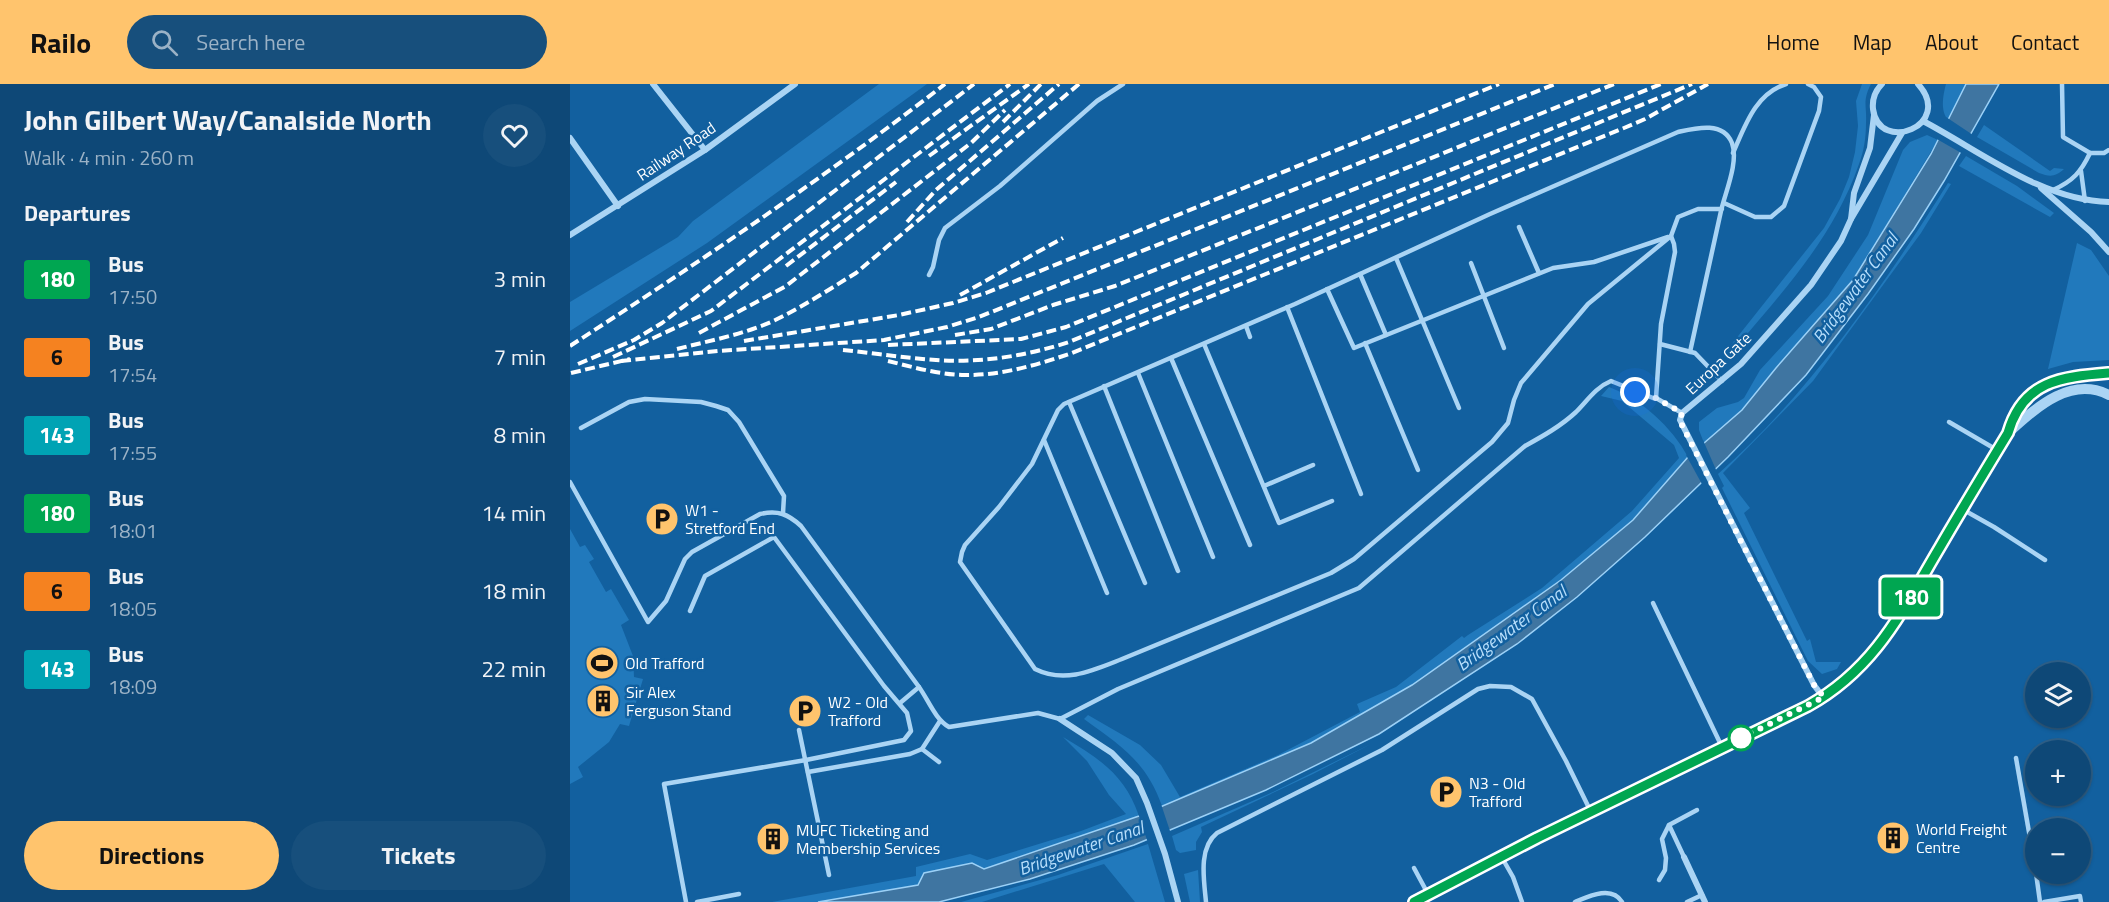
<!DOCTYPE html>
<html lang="en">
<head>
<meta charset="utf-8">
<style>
	:root { --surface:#0e4877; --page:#174f7c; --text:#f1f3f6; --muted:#9bb2c6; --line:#2e6089; --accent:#ffc46d }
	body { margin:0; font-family:"Titillium Web",sans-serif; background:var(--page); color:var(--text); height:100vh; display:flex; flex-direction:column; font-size:22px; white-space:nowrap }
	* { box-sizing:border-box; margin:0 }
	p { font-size:20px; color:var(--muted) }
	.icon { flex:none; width:33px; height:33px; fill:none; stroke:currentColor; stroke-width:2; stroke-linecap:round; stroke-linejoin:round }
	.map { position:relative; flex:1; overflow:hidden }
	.sheet { display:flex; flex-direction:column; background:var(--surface); width:570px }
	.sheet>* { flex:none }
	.badge { padding:0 12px; border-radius:4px; font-size:21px; line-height:39px }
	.buttons { position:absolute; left:1455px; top:578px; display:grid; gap:12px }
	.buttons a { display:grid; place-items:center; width:66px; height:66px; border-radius:50%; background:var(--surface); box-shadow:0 2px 4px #0004,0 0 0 2px var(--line); font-size:30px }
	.you { position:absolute; width:30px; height:30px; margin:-15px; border:4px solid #fff; border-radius:50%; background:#1a73e8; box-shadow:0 0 0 9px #1a73e833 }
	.map>.badge { position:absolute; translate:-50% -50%; box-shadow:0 0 0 3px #fff }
	h2 { padding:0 24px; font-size:22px; line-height:54px }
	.round { display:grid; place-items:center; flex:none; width:63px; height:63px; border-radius:32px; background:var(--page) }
	.overview { display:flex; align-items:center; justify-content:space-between; height:102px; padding:0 24px }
	h1 { font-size:28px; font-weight:700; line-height:45px }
	.action { display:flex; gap:12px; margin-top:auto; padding:12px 24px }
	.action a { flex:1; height:69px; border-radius:36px; background:var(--accent); color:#111; font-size:24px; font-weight:700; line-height:69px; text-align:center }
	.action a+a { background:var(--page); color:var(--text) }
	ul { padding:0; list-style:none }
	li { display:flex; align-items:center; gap:18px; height:78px; padding:0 24px }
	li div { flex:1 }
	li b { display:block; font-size:22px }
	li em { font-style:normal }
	li .badge { min-width:66px; font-weight:700; text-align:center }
	header { display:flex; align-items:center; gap:36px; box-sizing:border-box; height:84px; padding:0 30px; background:var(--accent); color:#111 }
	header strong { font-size:28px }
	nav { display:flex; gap:33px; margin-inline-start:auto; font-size:21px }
	.search { width:420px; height:54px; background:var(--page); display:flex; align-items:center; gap:15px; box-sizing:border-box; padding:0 21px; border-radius:33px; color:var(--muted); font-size:22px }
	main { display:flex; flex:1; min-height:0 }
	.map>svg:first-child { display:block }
</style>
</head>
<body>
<header>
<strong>Railo</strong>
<div class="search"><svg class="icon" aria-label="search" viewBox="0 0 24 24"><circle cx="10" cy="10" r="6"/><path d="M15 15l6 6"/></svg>Search here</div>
<nav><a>Home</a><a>Map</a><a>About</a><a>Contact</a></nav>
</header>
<main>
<section class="sheet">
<div class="overview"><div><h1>John Gilbert Way/Canalside North</h1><p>Walk · 4 min · 260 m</p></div><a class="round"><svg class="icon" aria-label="heart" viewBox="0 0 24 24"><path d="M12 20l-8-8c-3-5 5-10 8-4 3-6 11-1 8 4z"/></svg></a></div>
<h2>Departures</h2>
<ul>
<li><span class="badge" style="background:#00a651;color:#fff">180</span><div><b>Bus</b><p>17:50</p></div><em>3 min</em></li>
<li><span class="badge" style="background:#f58220;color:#111">6</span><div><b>Bus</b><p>17:54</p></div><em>7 min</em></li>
<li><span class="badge" style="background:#00a3b4;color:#fff">143</span><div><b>Bus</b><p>17:55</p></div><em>8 min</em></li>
<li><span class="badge" style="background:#00a651;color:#fff">180</span><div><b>Bus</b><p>18:01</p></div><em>14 min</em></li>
<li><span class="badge" style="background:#f58220;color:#111">6</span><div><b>Bus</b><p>18:05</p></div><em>18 min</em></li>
<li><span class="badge" style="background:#00a3b4;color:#fff">143</span><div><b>Bus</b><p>18:09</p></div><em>22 min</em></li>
</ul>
<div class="action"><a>Directions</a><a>Tickets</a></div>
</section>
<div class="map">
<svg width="1539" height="818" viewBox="0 0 1539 818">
	<rect width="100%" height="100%" fill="#12609f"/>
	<g fill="#2179bc">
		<path d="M 309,0 L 357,0 L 137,159 L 0,247 L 0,218 L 108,153 L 123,137 Z"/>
		<path d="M 1292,0 L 1301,0 C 1292,17 1297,22 1296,39 C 1296,53 1294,67 1289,80 C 1264,152 1216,204 1168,261 L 1161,261 L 1254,144 L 1270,115 L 1279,93 L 1285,68 L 1288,42 L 1286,17 Z"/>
		<path d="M 1376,0 L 1396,0 L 1378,36 C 1370,27 1373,11 1376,0 Z"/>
		<path d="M 1414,41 L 1480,87 L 1484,84 L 1494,85 C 1485,93 1480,93 1469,89 L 1407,53 Z"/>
		<path d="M 1357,51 L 1368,56 L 1283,196 L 1206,284 L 1172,326 L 1134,359 L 1129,346 L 1129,338 L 1147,324 L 1168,318 L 1174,314 L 1190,286 L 1258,212 L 1298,151 L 1333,66 L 1340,58 Z"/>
		<path d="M 1396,72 L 1447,102 L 1484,129 L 1480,133 L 1389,82 Z"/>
		<path d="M 1378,99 L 1381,100 L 1351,149 L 1243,297 L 1153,389 L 1180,424 L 1174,429 L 1237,557 L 1240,555 L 1246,578 L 1271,578 L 1267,585 L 1252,590 L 1238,577 L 1152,404 L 1154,402 L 1148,390 C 1238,311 1315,200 1378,99 Z"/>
		<path d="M 1507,159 L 1521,166 L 1539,192 L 1539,276 L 1503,278 L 1478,285 Z"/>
		<path d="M 1039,303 C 1071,315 1102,343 1118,373 L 1063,436 L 991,496 L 842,601 L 741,659 L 592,722 C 576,677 551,662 514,635 L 518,631 L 570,661 L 591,681 L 610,713 L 708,671 L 790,628 L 787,620 L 826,603 L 892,552 L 894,554 L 898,551 L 972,504 L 1062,427 L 1109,374 L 1104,361 L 1052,317 L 1031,312 Z"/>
		<path d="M 0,445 L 10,463 L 15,461 L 24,475 L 19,478 L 36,508 L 41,505 L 59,536 L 51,541 L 63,572 L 64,593 L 73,595 L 59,642 L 50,640 L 39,658 L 8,683 L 13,693 L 0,700 Z"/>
		<path d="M 493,653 C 529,674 555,691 569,732 L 414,786 L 354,789 L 348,801 L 248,818 L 202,818 L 346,792 L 346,783 L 400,770 L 417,776 L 511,747 L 556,730 L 539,711 L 517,677 Z"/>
		<path d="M 801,660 L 743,690 L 631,743 L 632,748 L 626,758 L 626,766 L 610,769 L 606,766 L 602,752 L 703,708 Z"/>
		<path d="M 578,760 L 595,818 L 565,818 L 534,780 L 412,818 L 391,818 L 488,791 Z"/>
		<path d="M 628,786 L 630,818 L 620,818 L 614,790 Z"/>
	</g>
	<path fill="#3f75a1" stroke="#9cd1f7" stroke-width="1.5" d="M 1396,0 L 1429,0 L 1374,97 L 1344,145 L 1298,210 L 1236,291 L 1158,373 L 1075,453 L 1007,513 L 947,560 L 809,650 L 696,706 L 564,761 L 460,795 L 369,818 L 248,818 L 348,801 L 354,789 L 402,779 L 414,785 L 569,732 L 741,659 L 842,601 L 991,496 L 1063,436 L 1118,373 L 1172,326 L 1206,284 L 1283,196 L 1361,70 Z"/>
	<g fill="#12609f">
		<path d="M 1376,33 L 1403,51 L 1393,70 L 1365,54 Z"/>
		<path d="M 1133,356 L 1147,388 L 1133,402 L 1116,371 Z"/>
		<path d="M 591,720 L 601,750 L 578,759 L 568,729 Z"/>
	</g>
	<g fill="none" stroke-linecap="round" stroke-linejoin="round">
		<g stroke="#aad4f4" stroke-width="4.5">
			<path d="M 1163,69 C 1175,42 1185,10 1216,0"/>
			<path d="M 1520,69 L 1534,69 L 1539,66"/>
			<path d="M 1511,87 L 1515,117"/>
			<path d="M 1483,106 C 1503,97 1511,88 1520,69 L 1493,53 L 1492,0"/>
			<path d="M 1154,119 L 1185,133 L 1201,133 L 1214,122 L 1249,27 L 1251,13 L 1244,3 L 1238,0"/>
			<path d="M 949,143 L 969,189"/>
			<path d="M 826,174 L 889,324"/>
			<path d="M 901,179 L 934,264"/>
			<path d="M 790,190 L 816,251"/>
			<path d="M 359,191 L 363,183 L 369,156 L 375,144 L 430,102 L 527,17 L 553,0"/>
			<path d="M 757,205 L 784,264 L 983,184 L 1024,178 L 1098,153"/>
			<path d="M 717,223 L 791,410"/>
			<path d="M 676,242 L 680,253"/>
			<path d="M 795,259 L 848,386"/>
			<path d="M 634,260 L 709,439 L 762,417"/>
			<path d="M 1090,260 L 1125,269 L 1152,297"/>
			<path d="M 1120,268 C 1130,221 1141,174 1151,127 C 1155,109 1169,78 1162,59 C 1153,37 1126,44 1108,48 L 920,130 L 725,220 L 494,320 L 488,326 L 462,380 L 429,423 L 395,461 L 392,468 L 390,478 L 465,585 C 495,600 524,586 552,575 L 761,489 L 784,475 L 922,358 L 938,339 L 944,316 L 951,299 L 1018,220 L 1101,152 L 1108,133 L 1128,125 L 1152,125"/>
			<path d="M 601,274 L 680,461"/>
			<path d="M 568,289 L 643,473"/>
			<path d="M 534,302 L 608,487"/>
			<path d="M 1086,314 L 1091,240 L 1105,168 L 1104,160 L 1101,152"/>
			<path d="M 499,318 L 575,499"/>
			<path d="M 1379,338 L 1427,366"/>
			<path d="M 11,344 L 59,318 L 75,315 L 131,318 L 146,322 L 158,326 L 169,338 L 214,412 L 213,429"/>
			<path d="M 474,356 L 537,509"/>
			<path d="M 0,398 L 78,538 L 96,517 L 115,475 L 122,468 L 190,430 C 208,426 218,430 231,442 L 349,603 C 359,617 365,635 379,643 L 468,629 L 490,635 L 548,605 L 789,504 L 955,362 C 973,352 991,342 1006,328 C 1017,317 1026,303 1041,297 L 1083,314 L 1086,314 L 1112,329"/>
			<path d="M 694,402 L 743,381"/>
			<path d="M 1392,425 L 1424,443 L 1475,476"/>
			<path d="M 1083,519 L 1152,663"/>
			<path d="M 330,619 L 349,603"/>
			<path d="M 229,646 L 259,791"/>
			<path d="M 352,665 L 369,678"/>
			<path d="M 1446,674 L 1466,788"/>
			<path d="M 238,688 L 340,670 L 352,665 L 370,637"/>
			<path d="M 1099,741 L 1114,773"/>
			<path d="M 931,772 L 943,793 L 952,818"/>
			<path d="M 844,784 L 858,810"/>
			<path d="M 1466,789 L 1470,818"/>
			<path d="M 1089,796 L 1095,786 L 1096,774 L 1092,755 L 1099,741 L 1127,726"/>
			<path d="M 116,818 L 94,700 L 236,676 L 334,656 L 341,647 L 337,629 L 314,602 L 204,453 L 135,492 L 120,527"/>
			<path d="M 127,818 L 169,810"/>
			<path d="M 636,818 C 634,796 628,764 647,749 L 812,666 L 908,605 L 920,602 L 941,603 L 962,615 L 996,677 L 1020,726"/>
			<path d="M 1005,818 C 1019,812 1042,801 1052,818"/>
			<path d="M 1117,818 L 1132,811"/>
			<path d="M 1474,818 L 1510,812 L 1511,818"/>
		</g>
		<g stroke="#aad4f4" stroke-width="6">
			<path d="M 83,0 L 135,66"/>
			<path d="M 1312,0 C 1305,7 1302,15 1303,25 C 1309,71 1385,41 1348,0"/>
			<path d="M 1353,37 C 1410,67 1473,117 1539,118"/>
			<path d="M 0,54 L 48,122"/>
			<path d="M 1471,104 L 1521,148 L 1539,168"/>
			<path d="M 1281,135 L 1284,109 L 1300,64 L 1304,31"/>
			<path d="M 0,151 L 135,66 L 225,0"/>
			<path d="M 1253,613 L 1244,601 L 1110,336 L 1112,329 L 1171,280 L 1241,201 L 1271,157 L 1281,135 L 1332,49"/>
			<path d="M 490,635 L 542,669 L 566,694 L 577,719 L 595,770 L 608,818"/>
			<path d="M 1114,773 L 1135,818"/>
		</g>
		<g stroke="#aad4f4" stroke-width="10">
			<path d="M 1438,349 C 1465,325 1500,291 1539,311"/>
			<path d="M 844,818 L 931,772 L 1238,622 C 1306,584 1332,527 1370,463 C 1392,425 1415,387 1438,349 C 1453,295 1492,293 1539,289"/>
		</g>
		<g stroke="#fff" stroke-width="4" stroke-dasharray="10 4.5" stroke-linecap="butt">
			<path d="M 433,38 L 471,0"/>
			<path d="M 359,72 L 459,0"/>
			<path d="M 337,138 L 366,106 L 489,0"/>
			<path d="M 216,182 L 326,98"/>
			<path d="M 390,211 L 493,154"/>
			<path d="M 129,249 L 216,202 L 401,59 L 435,26"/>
			<path d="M 385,251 L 421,245 L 483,221 L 545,202 L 1044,0"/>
			<path d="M 174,257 L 329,231 L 383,219 L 416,209 L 929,0"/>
			<path d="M 318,261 L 451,255 L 496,243 L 1091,0"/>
			<path d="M 0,262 C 128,179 254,94 375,0"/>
			<path d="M 107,265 C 138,257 171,251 201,238 C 231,224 258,206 286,189 L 509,0"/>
			<path d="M 273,266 C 304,269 335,274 366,276 C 412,279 456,272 499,258 L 1122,0"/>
			<path d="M 43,273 L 141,227 L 440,0"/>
			<path d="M 51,277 L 148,267 L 314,256 L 377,243 L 409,233 L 985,0"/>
			<path d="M 318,277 C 342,283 367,290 392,291 C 430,292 467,281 502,269 L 1054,44 L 1075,35 L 1138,0"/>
			<path d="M 8,280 L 64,256 L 92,239 L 404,0"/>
			<path d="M 1,289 L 60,275"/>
		</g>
	</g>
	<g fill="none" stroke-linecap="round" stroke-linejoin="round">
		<g stroke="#fff" stroke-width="14">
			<path id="line" d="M 844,818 L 967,754 L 1238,622 C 1306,584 1332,527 1370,463 C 1392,425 1415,387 1438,349 C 1453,296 1492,293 1539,289"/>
		</g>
		<use href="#line" stroke="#00a651" stroke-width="9"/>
		<path stroke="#fff" stroke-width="6" stroke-dasharray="0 10.8" d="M 1065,308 L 1083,314 L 1086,314 L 1112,329 L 1110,336 L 1112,341 L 1244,601 L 1254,613 L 1171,654"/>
	</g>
	<defs>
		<g id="parking-disc" transform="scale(1.725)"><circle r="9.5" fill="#ffc46d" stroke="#12609f"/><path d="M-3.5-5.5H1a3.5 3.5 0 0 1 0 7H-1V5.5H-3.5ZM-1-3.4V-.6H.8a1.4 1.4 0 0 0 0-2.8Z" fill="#111"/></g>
		<g id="stadium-disc" transform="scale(1.725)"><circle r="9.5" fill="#ffc46d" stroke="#12609f"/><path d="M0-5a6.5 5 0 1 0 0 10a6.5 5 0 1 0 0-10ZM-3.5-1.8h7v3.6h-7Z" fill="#111"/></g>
		<g id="building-disc" transform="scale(1.725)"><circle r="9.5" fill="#ffc46d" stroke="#12609f"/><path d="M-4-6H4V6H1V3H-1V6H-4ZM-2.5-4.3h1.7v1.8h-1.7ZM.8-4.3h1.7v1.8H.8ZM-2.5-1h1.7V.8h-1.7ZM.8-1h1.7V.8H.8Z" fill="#111"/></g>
	</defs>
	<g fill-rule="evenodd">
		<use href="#parking-disc" x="92" y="435"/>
		<use href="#stadium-disc" x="32" y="579"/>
		<use href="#building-disc" x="33" y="617"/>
		<use href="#parking-disc" x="235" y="627"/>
		<use href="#parking-disc" x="876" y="708"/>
		<use href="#building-disc" x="1323" y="754"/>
		<use href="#building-disc" x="203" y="755"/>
	</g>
	<circle fill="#fff" stroke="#00a651" stroke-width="3" cx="1171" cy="654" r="12"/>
	<g text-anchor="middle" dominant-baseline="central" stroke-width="5" stroke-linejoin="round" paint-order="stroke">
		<g font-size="16" fill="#fff" stroke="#12609f">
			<text transform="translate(106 67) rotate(-34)">Railway Road</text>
			<text transform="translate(1148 279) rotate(-43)">Europa Gate</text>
		</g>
		<g font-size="16" fill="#fff" stroke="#12609f" text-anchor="start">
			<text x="115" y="426">W1 -<tspan x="115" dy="18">Stretford End</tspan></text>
			<text x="55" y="579">Old Trafford</text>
			<text x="56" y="608">Sir Alex<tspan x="56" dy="18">Ferguson Stand</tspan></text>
			<text x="258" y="618">W2 - Old<tspan x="258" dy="18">Trafford</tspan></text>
			<text x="899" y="699">N3 - Old<tspan x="899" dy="18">Trafford</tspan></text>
			<text x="1346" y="745">World Freight<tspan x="1346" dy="18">Centre</tspan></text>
			<text x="226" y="746">MUFC Ticketing and<tspan x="226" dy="18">Membership Services</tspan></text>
		</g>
		<g font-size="18" font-style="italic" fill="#b7defb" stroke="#12609f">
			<text transform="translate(1285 204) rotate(-54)">Bridgewater Canal</text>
			<text transform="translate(941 544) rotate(-36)">Bridgewater Canal</text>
			<text transform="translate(511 764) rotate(-19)">Bridgewater Canal</text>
		</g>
	</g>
</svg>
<div class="buttons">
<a><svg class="icon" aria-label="layers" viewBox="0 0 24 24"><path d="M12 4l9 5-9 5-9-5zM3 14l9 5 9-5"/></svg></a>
<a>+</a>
<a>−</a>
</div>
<div class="you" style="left:1065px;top:308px"></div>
<b class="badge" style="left:1341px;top:513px;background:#00a651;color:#fff">180</b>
</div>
</main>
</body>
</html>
